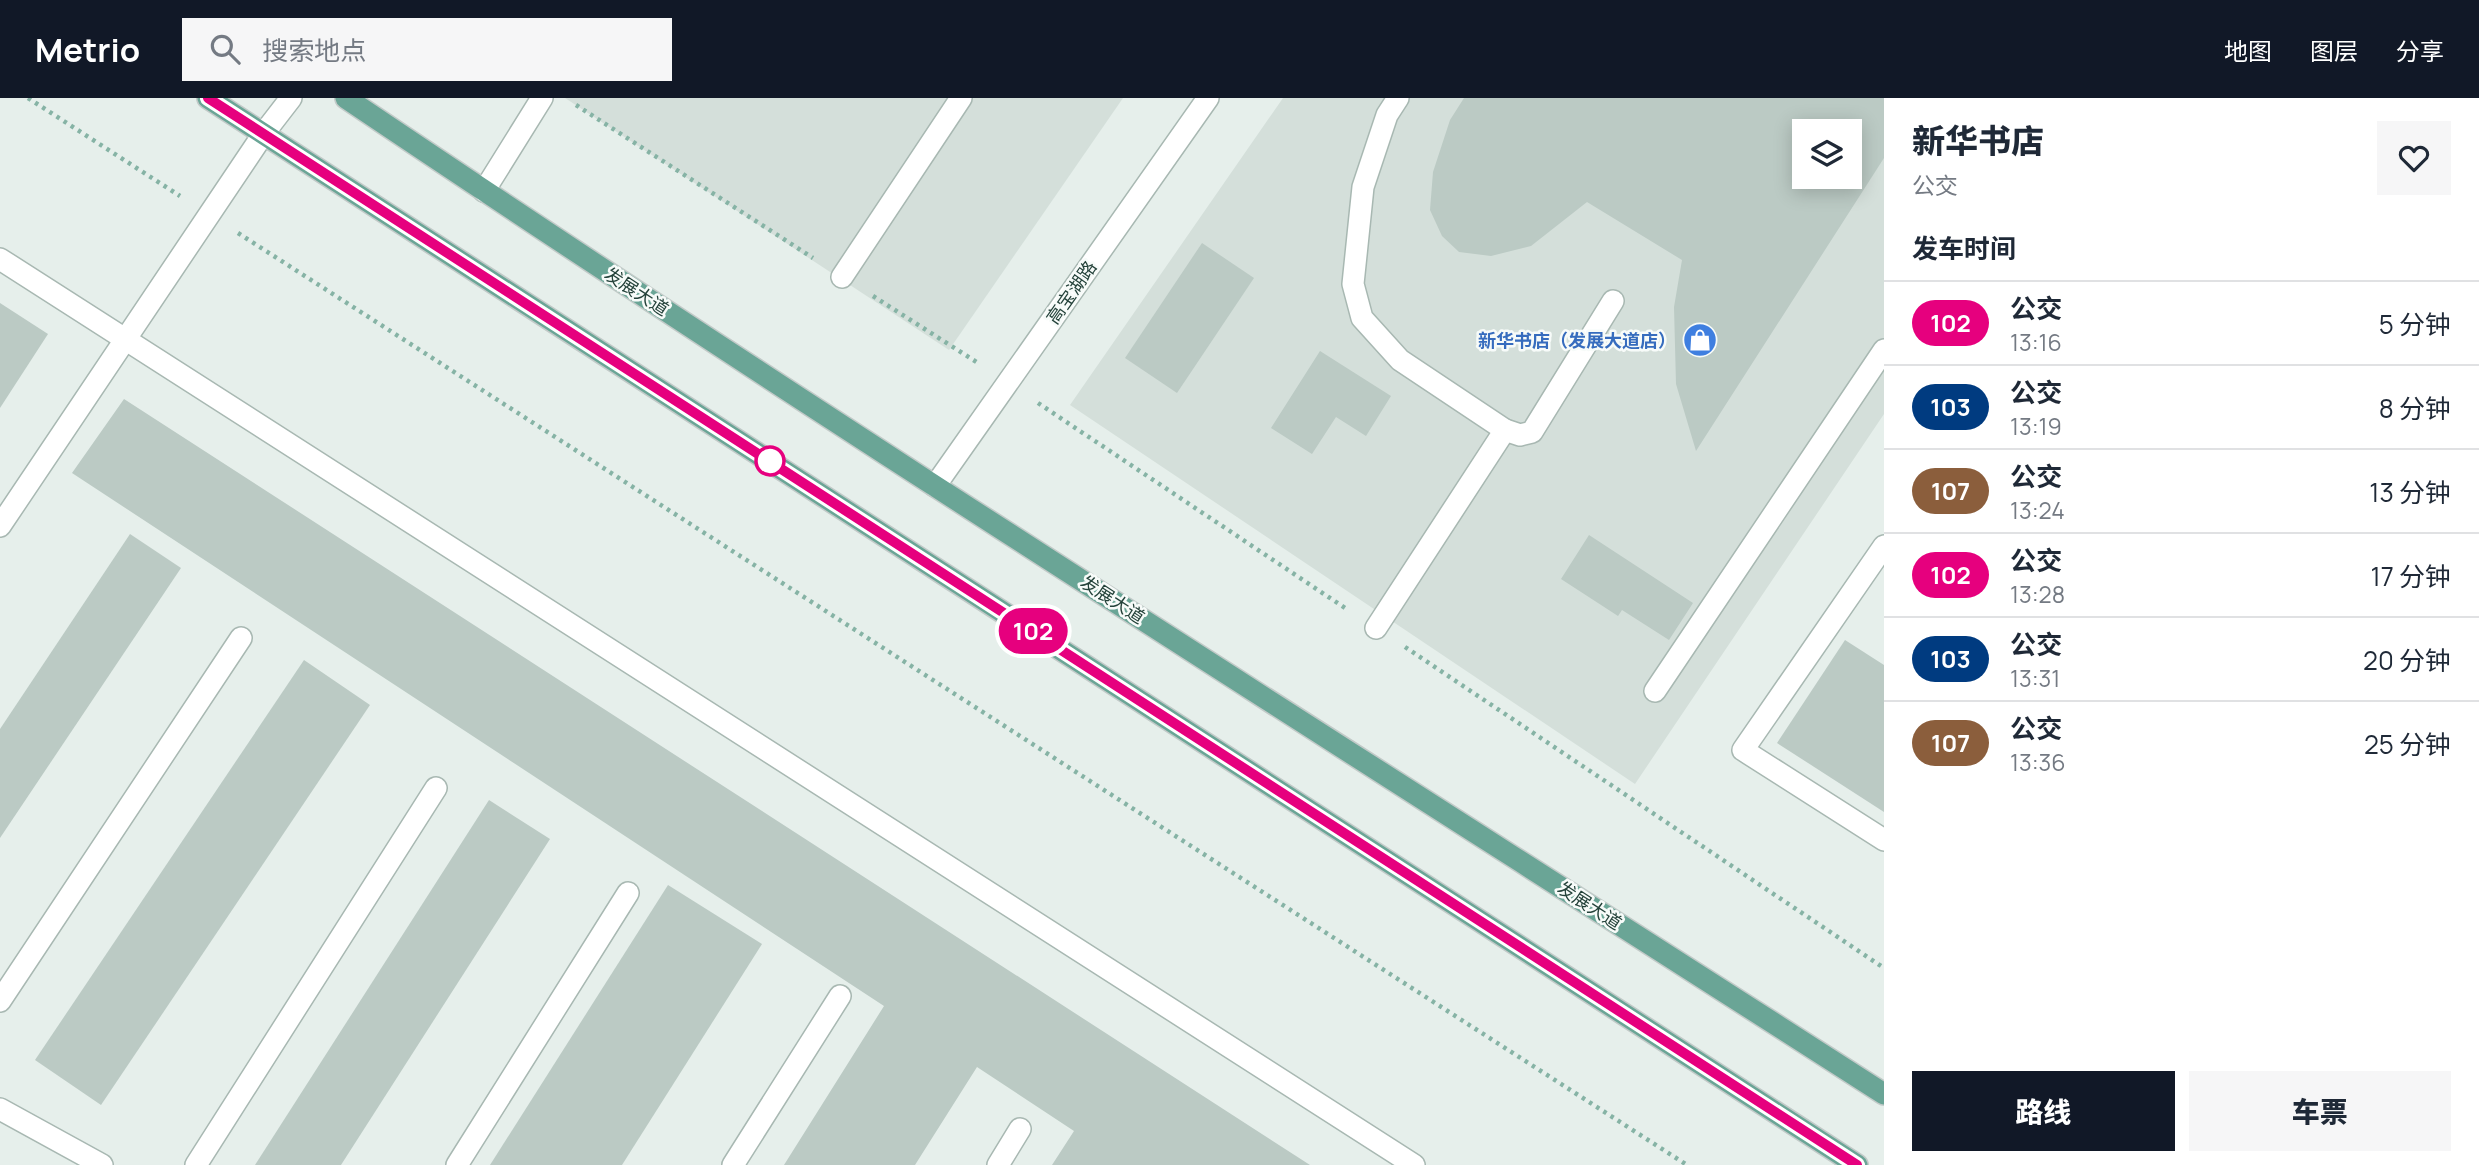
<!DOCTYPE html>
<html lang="zh">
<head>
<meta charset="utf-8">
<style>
	:root { --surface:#fff; --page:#f6f6f7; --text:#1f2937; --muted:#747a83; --line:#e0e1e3; --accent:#111827 }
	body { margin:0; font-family:Manrope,"Noto Sans SC",sans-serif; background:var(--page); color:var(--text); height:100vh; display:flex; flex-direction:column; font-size:26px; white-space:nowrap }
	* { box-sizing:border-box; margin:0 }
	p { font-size:23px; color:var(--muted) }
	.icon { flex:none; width:38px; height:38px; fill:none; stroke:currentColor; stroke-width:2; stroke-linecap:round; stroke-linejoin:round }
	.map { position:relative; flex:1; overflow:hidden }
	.details { display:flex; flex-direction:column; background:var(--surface); width:595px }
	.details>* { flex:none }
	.badge { padding:0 14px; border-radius:23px; font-size:24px; line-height:46px }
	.fabs { position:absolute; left:1792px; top:21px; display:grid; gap:14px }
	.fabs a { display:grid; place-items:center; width:70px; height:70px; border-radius:0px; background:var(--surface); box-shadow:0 4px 18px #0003; font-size:35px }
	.map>.badge { position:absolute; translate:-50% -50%; box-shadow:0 0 0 4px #fff }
	h2 { padding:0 28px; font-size:26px; line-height:63px }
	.round { display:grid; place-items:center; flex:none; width:74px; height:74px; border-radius:0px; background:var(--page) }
	.head { display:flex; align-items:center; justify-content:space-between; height:119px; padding:0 28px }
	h1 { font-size:33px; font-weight:800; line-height:52px }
	.cta { display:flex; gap:14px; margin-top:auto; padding:14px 28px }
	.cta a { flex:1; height:80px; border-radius:0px; background:var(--accent); color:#fff; font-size:28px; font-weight:800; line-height:80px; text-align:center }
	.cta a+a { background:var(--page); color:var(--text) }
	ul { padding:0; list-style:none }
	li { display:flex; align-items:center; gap:21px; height:84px; padding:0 28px; border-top:2px solid var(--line) }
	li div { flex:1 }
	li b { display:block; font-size:26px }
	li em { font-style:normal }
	li .badge { min-width:77px; font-weight:700; text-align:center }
	header { display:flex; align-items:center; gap:42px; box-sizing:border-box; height:98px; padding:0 35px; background:var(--accent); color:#fff }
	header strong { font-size:33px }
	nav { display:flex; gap:38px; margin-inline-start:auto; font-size:24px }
	.search { width:490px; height:63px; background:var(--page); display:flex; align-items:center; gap:18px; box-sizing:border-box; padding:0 24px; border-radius:0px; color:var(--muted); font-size:26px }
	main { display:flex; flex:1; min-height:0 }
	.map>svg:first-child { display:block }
</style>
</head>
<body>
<header>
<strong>Metrio</strong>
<div class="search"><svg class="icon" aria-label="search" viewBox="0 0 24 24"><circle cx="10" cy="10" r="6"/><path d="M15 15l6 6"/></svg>搜索地点</div>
<nav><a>地图</a><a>图层</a><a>分享</a></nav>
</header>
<main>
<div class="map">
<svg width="1884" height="1067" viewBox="0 0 1884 1067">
	<rect width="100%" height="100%" fill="#e6efeb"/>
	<g fill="#d4dfda" fill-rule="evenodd">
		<path d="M 565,0 L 1123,0 L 949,252 Z"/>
		<path d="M 1283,0 L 1884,0 L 1884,316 L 1635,686 L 1070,307 ZM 1804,33 L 1850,33 L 1850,79 L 1804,79 Z"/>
	</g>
	<g fill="#bbcac4" fill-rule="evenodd">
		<path d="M 1464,0 L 1884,0 L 1884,60 L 1696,353 L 1676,286 L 1674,209 L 1682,162 L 1587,104 L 1531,148 L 1491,158 L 1459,154 L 1442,138 L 1430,112 L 1433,74 L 1450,22 ZM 1804,33 L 1850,33 L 1850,79 L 1804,79 Z"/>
		<path d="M 1202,145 L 1254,180 L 1177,295 L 1125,260 Z"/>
		<path d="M 0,205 L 48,236 L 0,310 Z"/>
		<path d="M 1320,253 L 1391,298 L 1366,338 L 1336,319 L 1312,356 L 1271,330 Z"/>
		<path d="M 124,301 L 1310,1067 L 1052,1067 L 1074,1033 L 977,969 L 915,1067 L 784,1067 L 884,908 L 72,375 Z"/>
		<path d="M 130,436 L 181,470 L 0,740 L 0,631 Z"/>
		<path d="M 1589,437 L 1693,505 L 1669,542 L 1622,512 L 1618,518 L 1561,481 Z"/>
		<path d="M 1845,542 L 1884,567 L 1884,714 L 1777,645 Z"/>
		<path d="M 304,562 L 370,607 L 101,1007 L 35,962 Z"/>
		<path d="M 489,702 L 550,741 L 341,1067 L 255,1067 Z"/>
		<path d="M 668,787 L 762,846 L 622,1067 L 490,1067 Z"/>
	</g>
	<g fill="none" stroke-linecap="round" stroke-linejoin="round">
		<g stroke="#a8b8b2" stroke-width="24">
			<g id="lane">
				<path d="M 484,93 L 542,0"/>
				<path d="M 0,161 L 1414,1067"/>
				<path d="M 842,179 L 961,0"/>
				<path d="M 1505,332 L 1520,337 L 1532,334 L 1613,203"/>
				<path d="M 0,428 L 264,35 L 291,0"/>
				<path d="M 1884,448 L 1743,652 L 1884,742"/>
				<path d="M 1376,530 L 1505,332 L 1400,262 L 1362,220 L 1353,186 L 1363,89 L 1387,17 L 1398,0"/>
				<path d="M 1655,593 L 1884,252"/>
				<path d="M 0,903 L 241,540"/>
				<path d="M 0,1011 L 102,1067"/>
				<path d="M 196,1067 L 436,690"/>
				<path d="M 457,1067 L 628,795"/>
				<path d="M 733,1067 L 840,898"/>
				<path d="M 998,1067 L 1020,1031"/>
			</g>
		</g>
		<g stroke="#a8b8b2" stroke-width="24">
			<path id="street" d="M 935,388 L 1208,0"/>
		</g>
		<g stroke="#c2cac8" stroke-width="24">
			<g id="primary">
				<path d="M 208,0 L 1857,1067"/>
				<path d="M 346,0 C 852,341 1370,666 1884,996"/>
			</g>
		</g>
		<g stroke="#86b3a5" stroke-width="4.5" stroke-dasharray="3.5 5" stroke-linecap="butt">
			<path d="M 28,0 L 180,98"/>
			<path d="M 576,7 L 813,160"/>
			<path d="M 238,135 L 1687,1067"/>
			<path d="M 873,198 L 978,265"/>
			<path d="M 1038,305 L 1345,510"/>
			<path d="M 1405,549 L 1884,870"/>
		</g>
		<use href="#lane" stroke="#fff" stroke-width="21"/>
		<use href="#street" stroke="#fff" stroke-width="21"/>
		<use href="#primary" stroke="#6aa596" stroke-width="21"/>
	</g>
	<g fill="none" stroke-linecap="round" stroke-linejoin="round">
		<g stroke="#fff" stroke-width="16">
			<path id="line" d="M 208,0 L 1857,1067"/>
		</g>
		<use href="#line" stroke="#e6007e" stroke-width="10"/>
	</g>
	<defs>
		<g id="shop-disc" transform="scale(1.75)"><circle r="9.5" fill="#3f7fe0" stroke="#f7fbf9"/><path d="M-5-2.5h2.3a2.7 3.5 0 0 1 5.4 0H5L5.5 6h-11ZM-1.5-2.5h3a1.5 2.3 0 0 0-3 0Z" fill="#fff"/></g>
	</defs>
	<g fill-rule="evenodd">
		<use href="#shop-disc" x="1700" y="242"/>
	</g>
	<circle fill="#fff" stroke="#e6007e" stroke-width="3.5" cx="770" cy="363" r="14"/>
	<g text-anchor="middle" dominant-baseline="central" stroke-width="5" stroke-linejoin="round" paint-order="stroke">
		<g font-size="18" fill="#24423a" stroke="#f7fbf9">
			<text transform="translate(637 193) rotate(33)">发展大道</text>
			<text transform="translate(1071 194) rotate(-55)">高宝湖路</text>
			<text transform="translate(1113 501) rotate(33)">发展大道</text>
			<text transform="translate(1590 807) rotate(33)">发展大道</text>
		</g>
		<g font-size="18" font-weight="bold" fill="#366cbe" stroke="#f7fbf9" text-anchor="end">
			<text x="1676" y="242">新华书店（发展大道店）</text>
		</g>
	</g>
</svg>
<div class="fabs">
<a><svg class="icon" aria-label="layers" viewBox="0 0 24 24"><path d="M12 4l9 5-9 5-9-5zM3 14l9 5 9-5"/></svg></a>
</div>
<b class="badge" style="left:1033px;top:533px;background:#e6007e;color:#fff">102</b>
</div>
<section class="details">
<div class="head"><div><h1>新华书店</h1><p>公交</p></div><a class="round"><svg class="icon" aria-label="heart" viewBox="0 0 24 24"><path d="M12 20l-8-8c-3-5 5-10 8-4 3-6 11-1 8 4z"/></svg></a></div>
<h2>发车时间</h2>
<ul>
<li><span class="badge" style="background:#e6007e;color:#fff">102</span><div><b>公交</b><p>13:16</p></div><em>5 分钟</em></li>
<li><span class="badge" style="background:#003b80;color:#fff">103</span><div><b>公交</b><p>13:19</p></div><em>8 分钟</em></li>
<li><span class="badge" style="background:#8b5e3c;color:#fff">107</span><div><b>公交</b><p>13:24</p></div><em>13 分钟</em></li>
<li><span class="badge" style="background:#e6007e;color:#fff">102</span><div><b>公交</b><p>13:28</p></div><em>17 分钟</em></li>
<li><span class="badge" style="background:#003b80;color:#fff">103</span><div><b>公交</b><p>13:31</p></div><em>20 分钟</em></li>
<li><span class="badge" style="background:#8b5e3c;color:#fff">107</span><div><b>公交</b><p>13:36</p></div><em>25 分钟</em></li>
</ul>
<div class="cta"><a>路线</a><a>车票</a></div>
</section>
</main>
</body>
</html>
